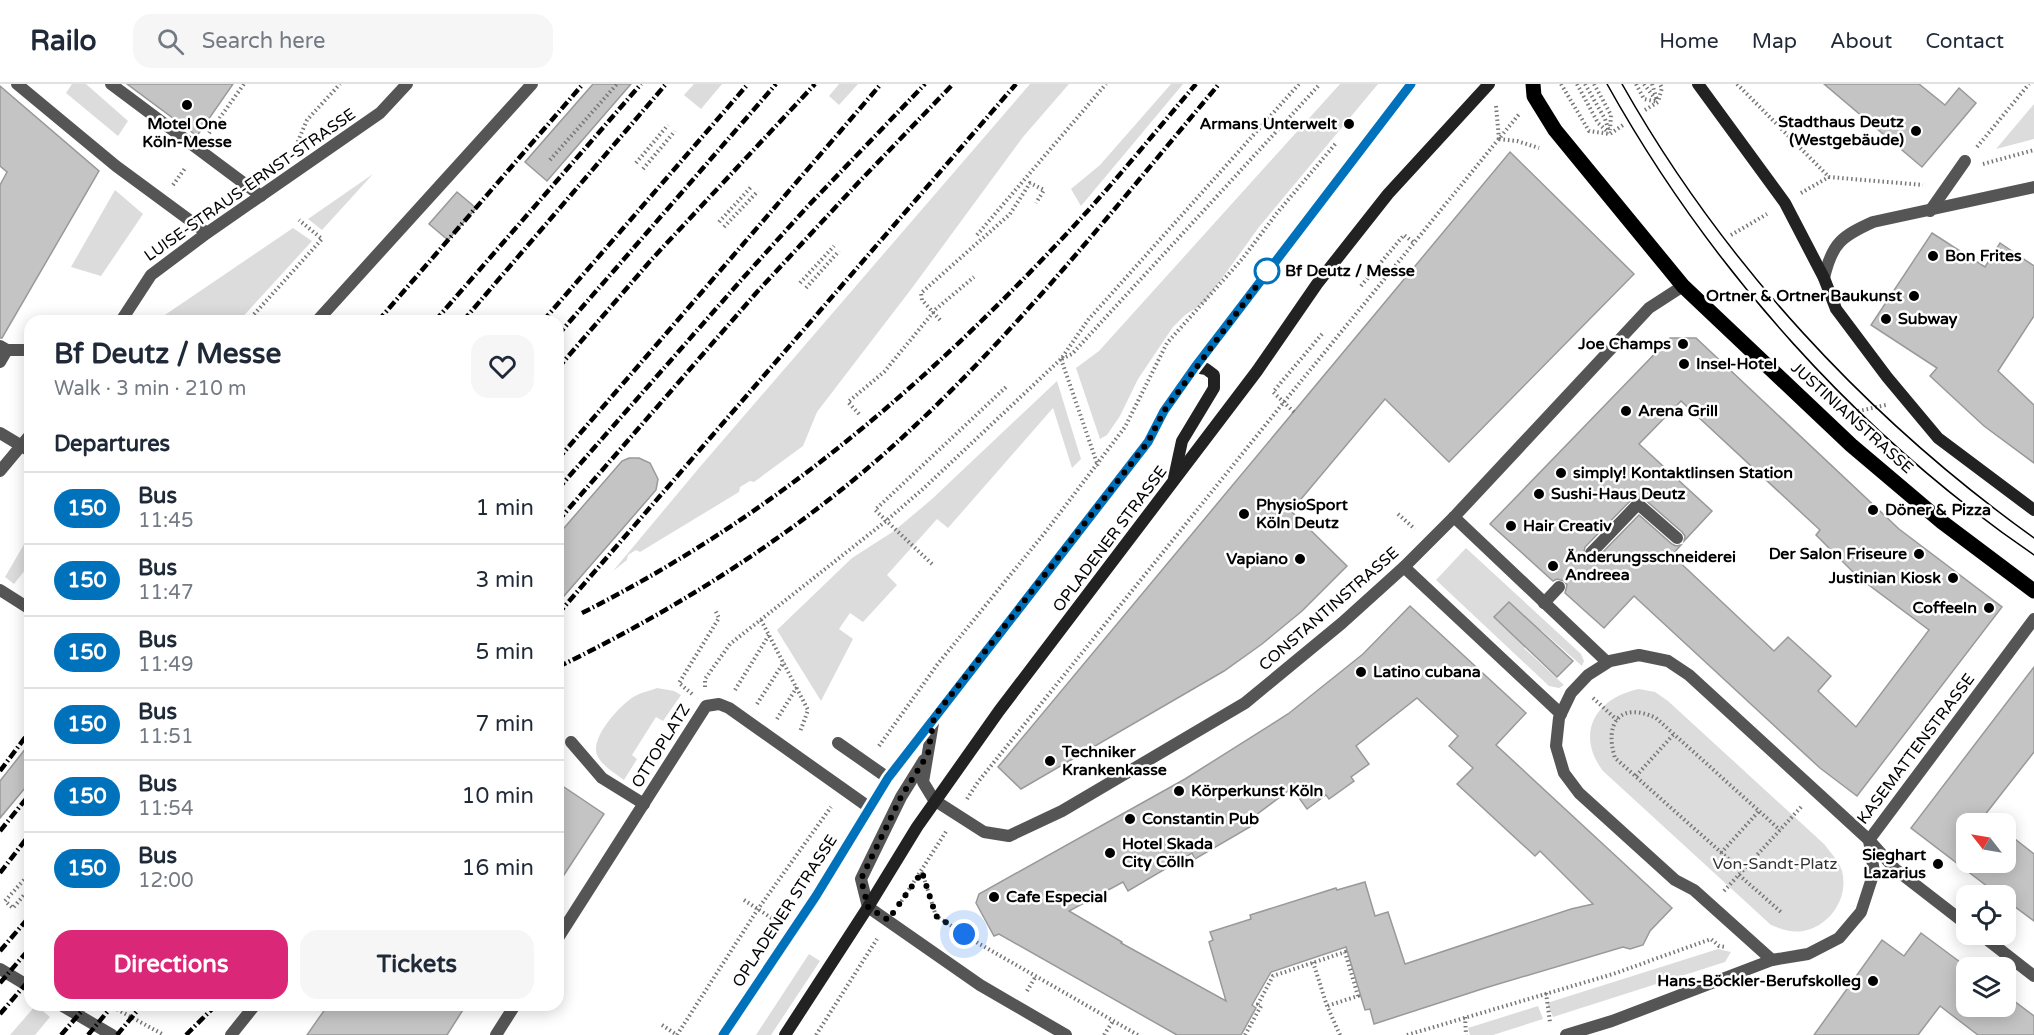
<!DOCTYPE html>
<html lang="en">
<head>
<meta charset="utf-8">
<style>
	:root { --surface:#fff; --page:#f6f6f7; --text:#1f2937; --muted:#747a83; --line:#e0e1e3; --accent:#db2777 }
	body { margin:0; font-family:"Varela Round",sans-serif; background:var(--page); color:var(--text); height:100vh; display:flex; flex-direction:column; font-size:22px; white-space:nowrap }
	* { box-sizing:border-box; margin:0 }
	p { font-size:20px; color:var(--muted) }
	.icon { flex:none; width:33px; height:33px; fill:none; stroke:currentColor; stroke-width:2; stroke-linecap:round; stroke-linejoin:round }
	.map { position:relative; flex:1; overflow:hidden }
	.drawer { position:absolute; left:24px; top:231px; width:540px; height:696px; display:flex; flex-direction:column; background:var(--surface); border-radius:18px; box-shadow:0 3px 15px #0003 }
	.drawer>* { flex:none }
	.badge { padding:0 12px; border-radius:20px; font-size:21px; line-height:39px }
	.needle { width:39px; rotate:301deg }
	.buttons { position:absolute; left:1956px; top:729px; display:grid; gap:12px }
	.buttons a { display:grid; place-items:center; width:60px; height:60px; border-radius:12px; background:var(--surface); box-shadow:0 3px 15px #0003; font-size:30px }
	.you { position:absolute; width:30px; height:30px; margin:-15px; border:4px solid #fff; border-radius:50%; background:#1a73e8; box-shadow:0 0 0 9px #1a73e833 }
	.map>.badge { position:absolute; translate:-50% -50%; box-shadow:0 0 0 3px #fff }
	h2 { padding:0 30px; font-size:22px; line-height:54px }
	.round { display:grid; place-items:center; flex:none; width:63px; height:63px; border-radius:18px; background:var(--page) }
	.headline { display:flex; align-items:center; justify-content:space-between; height:102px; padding:0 30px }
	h1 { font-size:28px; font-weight:800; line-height:45px }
	.button { display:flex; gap:12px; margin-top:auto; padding:12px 30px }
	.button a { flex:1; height:69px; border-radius:18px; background:var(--accent); color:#fff; font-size:24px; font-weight:800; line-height:69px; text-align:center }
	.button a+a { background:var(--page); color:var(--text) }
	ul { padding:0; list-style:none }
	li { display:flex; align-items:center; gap:18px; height:72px; padding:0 30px; border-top:2px solid var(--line) }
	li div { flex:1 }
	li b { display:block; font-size:22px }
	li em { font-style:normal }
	li .badge { min-width:66px; font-weight:700; text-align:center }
	header { display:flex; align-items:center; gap:36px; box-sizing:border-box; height:84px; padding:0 30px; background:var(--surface); border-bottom:2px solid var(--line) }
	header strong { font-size:28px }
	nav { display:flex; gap:33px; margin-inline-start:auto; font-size:21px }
	.search { width:420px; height:54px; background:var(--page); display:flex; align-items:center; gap:15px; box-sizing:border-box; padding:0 21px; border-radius:18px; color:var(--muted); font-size:22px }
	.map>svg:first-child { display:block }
</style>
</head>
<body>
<header>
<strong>Railo</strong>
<div class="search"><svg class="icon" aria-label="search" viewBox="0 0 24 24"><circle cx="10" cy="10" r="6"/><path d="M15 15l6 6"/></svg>Search here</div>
<nav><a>Home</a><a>Map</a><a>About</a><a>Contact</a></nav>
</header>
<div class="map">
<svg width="2034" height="951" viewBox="0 0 2034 951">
	<rect width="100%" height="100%" fill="#fff"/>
	<g fill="#dcdcdc">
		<path d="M 72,0 L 86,0 L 128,37 L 118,52 L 66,9 Z"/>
		<path d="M 694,0 L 722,0 L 701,25 L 684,11 Z"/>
		<path d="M 839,0 L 858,0 L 839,21 L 829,12 Z"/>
		<path d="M 1030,0 L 1069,0 L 1023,53 L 912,204 L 817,328 L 803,362 L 754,398 L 750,397 L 740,403 L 739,408 L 640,468 L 636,466 L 628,471 L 627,476 L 613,487 L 699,384 Z"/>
		<path d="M 1171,0 L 1183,0 L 1081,122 L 1071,105 L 1100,81 Z"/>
		<path d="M 1340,0 L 1378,0 L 1259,143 L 1205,218 L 1185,231 L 1173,243 L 1138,295 L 1120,332 L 1107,351 L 1100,355 L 1076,284 L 1099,267 Z"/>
		<path d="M 2034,20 L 2034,55 L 1996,65 Z"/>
		<path d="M 373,90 L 322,146 L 308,135 Z"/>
		<path d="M 115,106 L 143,130 L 101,192 L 71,183 Z"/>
		<path d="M 293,144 L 312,157 L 239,237 L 156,237 Z"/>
		<path d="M 1057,297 L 1081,375 L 1072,384 L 1053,324 L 948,444 L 937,435 L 887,491 L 897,501 L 863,538 L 850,529 L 839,545 L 853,555 L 821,617 L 777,546 L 852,474 L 894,447 L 932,415 Z"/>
		<path d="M 30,450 L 30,480 L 14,500 L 5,493 Z"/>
		<path d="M 1466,464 L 1581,570 L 1584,577 L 1582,582 L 1541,546 L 1524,564 L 1564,601 L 1559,604 L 1549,602 L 1436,496 Z"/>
		<path d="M 657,604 L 674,607 L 681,611 L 663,637 L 656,633 L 632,671 L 637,675 L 624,696 C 615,689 602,682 597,671 C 590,653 621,620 635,612 C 642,608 650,607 657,604 Z"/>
		<path d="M 1639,605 L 1655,608 L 1668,617 L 1824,760 C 1830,768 1839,777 1842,787 C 1849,814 1830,842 1803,847 C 1791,849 1781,845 1771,841 L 1603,687 C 1575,650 1595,614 1639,605 Z"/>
		<path d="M 1718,865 L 1731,868 L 1725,878 L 1553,933 L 1547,919 Z"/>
		<path d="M 809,870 L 820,877 L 771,951 L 756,951 Z"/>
		<path d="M 36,921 L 50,933 L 35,951 L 10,951 Z"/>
		<path d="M 1538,922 L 1543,935 L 1493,951 L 1470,951 L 1468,944 Z"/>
	</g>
	<g fill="#c4c4c4" stroke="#999" stroke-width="1.5" fill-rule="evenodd">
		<path d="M 127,0 L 233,0 L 197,52 Z"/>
		<path d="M 593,0 L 631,0 L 547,97 L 525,78 Z"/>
		<path d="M 1824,0 L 1919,0 L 1945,21 L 1959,4 L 1976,19 L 1922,83 Z"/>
		<path d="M 0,2 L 99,87 L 2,254 L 0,254 L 0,101 L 7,88 L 0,82 Z"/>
		<path d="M 1510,68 L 1634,190 L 1449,378 L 1385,315 L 1291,427 L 1347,482 L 1302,527 L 1262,560 L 1224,587 L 1021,705 L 998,683 Z"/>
		<path d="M 457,108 L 476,124 L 448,156 L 429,140 Z"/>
		<path d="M 1932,149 L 1985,183 L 2000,159 L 2034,182 L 2034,232 L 1998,287 L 2034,321 L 2034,379 L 1984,342 L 1930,292 L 1937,284 L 1871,241 Z"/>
		<path d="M 1670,254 L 1696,254 L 1899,445 L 2002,523 L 1857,712 L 1820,684 L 1634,512 L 1604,544 L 1565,509 L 1567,501 L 1564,497 L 1557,495 L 1553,497 L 1490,440 ZM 1681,317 L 1820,446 L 1816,451 L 1858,493 L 1929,546 L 1856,643 L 1818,607 L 1831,592 L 1788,553 L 1774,567 L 1672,471 L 1681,461 L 1676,462 L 1672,460 L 1639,431 L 1596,475 L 1588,477 L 1583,472 L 1585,463 L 1635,412 L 1643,414 L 1682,448 L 1685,452 L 1684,457 L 1712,427 L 1639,360 Z"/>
		<path d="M 629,374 L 639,374 L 650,379 L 658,395 L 656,406 L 558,519 L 558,451 L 622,377 Z"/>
		<path d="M 1509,518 L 1573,577 L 1557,593 L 1494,533 Z"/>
		<path d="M 1410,522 L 1526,629 L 1496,661 L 1672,824 L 1650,847 L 1643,861 L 1630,865 L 1623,863 L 1485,904 L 1374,940 L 1370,925 L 1365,926 L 1346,863 L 1271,888 L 1252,921 L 1256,924 L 1241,951 L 1177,951 L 999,850 L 994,852 L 976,819 L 979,810 L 1185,695 L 1288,630 L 1363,570 ZM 1417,614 L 1458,652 L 1449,662 L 1473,684 L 1457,700 L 1535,772 L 1540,767 L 1593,820 L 1571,825 L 1405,880 L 1388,828 L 1375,832 L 1365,798 L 1337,806 L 1336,804 L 1250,831 L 1251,835 L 1210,848 L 1213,856 L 1209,858 L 1226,917 L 1121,859 L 1122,858 L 1069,827 L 1123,798 L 1128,807 L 1192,769 L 1195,775 L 1255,740 L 1252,734 L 1292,704 L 1307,725 L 1326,711 L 1329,715 L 1354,697 L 1351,693 L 1369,680 L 1356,662 Z"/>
		<path d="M 2034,583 L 2034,668 L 1984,732 L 1994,740 L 1966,740 L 1966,778 L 2006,778 L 2006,748 L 2034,770 L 2034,837 L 2006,816 L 2006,812 L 2000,812 L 1911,744 Z"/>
		<path d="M 30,659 L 30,698 L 0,734 L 0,697 Z"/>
		<path d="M 558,699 L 604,730 L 558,800 Z"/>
		<path d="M 1921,849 L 1968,884 L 1966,884 L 1966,922 L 2006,922 L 2006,911 L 2034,932 L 2034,951 L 1978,951 L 1940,922 L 1918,951 L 1814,951 L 1882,856 L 1904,872 Z"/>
		<path d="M 328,921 L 466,921 L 447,951 L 307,951 Z"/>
	</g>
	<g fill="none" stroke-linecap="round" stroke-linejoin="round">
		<g stroke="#777" stroke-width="4" stroke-dasharray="1.5 3" stroke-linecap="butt">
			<path d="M 1561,0 L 1589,47 L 1610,50 L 1623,41"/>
			<path d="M 1577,0 L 1598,39 L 1609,49"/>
			<path d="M 1585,0 L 1605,35 L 1609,47"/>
			<path d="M 1594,0 L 1611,31 L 1610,46"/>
			<path d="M 1636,0 L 1644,15 L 1658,18"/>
			<path d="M 1644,0 L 1656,16"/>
			<path d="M 1652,0 L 1657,16"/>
			<path d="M 1737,0 L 1829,93 L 1923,101"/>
			<path d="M 1496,22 L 1499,55"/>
			<path d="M 1645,26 L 1658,18 L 1662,4 L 1660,0"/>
			<path d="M 209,49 L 244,0"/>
			<path d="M 1499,55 L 1517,57 L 1539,64"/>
			<path d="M 296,62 L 307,36 L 340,0"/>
			<path d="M 1977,63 L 2029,0"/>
			<path d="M 550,76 L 617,0"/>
			<path d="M 636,79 L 668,41"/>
			<path d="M 1983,80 L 2034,66"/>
			<path d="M 643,85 L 675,47"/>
			<path d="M 173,101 L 186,83"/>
			<path d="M 1801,109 L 1829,93"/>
			<path d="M 719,138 L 752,102"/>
			<path d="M 724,143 L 758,107"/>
			<path d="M 977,151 L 1106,0"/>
			<path d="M 1731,151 L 1767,130"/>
			<path d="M 800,199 L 834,162"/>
			<path d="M 1361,202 L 1404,151 L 1413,158"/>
			<path d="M 806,204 L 839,167"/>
			<path d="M 940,236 L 922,216 L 921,209 L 1010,130 L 1030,99 L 1044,106 L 1036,119"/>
			<path d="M 248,237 L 322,155 L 299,136"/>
			<path d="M 1061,275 L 1098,382"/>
			<path d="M 1062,275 L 1072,270 L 1320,0"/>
			<path d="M 1294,328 L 1273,308 L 1322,250"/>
			<path d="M 1849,329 L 1886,321"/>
			<path d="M 859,330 L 848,318 L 884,288 L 936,225 L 974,193"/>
			<path d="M 1398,430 L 1415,445"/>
			<path d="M 932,480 L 875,426 L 1006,303"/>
			<path d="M 761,536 L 808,626 L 800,648"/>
			<path d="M 705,603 L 705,595 L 730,560 L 886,437 L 924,404 L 1061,275 L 1088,236 L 1299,0"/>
			<path d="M 735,606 L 769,551"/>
			<path d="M 692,610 L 679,599 L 719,534 L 715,526"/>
			<path d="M 1593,614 L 1617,636"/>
			<path d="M 757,620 L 784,578"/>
			<path d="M 777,635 L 797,603"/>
			<path d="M 879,662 L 937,581 L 1047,446 L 1125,343 L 1167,259 L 1243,174 L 1277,129 L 1337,58"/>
			<path d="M 1636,692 L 1673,651"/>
			<path d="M 967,715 L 978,698 L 1284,318 L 1520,29"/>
			<path d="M 1721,769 L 1759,727"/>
			<path d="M 1742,787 L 1615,674 C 1604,639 1620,617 1656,634 L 1780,746"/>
			<path d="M 922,788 L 936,832 L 978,859 L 1138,951"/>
			<path d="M 30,789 L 5,817 L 13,824 L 30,804"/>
			<path d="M 1739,791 L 1781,828"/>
			<path d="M 1724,807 L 1802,722"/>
			<path d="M 744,816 L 776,837"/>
			<path d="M 899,821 L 947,746"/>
			<path d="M 1313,878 L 1327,922 L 1340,951"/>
			<path d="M 558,885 L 564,889"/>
			<path d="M 1027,907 L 1036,892"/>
			<path d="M 1546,909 L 1550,938"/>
			<path d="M 109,921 L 164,951"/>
			<path d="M 1465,933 L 1466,951"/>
			<path d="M 662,941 L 677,951"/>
			<path d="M 677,951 L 758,825 L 831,723"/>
			<path d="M 816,951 L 877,855"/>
			<path d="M 1104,951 L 1113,937"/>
			<path d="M 1245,951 L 1261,922 L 1258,920 L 1273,892 L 1345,868 L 1358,912 L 1327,922"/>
			<path d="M 1407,951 L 1613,890 L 1711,855 L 1719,862 L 1726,863"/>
		</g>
		<g stroke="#555" stroke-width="12">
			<path d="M 1930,127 L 1965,77"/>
			<path d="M 317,237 L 532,0"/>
			<path d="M 1591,469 L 1638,420 L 1677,454"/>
			<path d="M 1544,519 L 1559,503"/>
			<path d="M 571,658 L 602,694 L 644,720"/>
			<path d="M 838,659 L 888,694"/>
			<path d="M 558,854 L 706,622 L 719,620 L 729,624 L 870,724"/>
			<path d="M 231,951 L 255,921"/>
			<path d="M 496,951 L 515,921"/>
		</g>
		<g stroke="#555" stroke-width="12">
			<path d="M 17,0 L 116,82 L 207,149"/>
			<path d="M 111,0 L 261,112"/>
			<path d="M 1824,194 C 1832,159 1842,152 1873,138 L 2034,103"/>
			<path d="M 121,237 L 151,191 L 207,149 L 380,29 L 407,0"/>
			<path d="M 0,262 L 7,266 L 30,266"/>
			<path d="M 0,278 L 7,266"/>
			<path d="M 0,349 L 30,367"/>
			<path d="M 0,387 L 30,351"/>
			<path d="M 1454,433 L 1607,578"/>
			<path d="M 1404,483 L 1561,630"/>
			<path d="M 0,506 L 30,525"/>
			<path d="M 934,633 L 923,698 L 934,716 L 984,748 L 1009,752 L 1062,727 L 1245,619 L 1342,539 L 1404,483 L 1454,433 L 1649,224 L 1683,202"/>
			<path d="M 924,676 L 901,713 L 861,795 L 868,823 L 980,901 L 1066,951"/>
			<path d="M 1980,850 L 2034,892"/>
			<path d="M 1772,876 L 1694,806 L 1675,796 L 1579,709 L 1564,689 L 1556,662 L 1559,634 L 1571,609 L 1588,591 L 1610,577 L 1639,571 L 1668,577 L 1689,591 L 1869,756 L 1895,785 L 1966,840"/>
			<path d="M 1566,951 L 1612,937 L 1772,876 L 1808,870 L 1839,854 L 1861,828 L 1874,788 L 1869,756 L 2034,535"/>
		</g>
		<g stroke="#555" stroke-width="12">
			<path d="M 0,885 L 30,903"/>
			<path d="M 61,921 L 112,951"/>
		</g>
		<g stroke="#222" stroke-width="12">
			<path d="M 1698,0 L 1785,119 L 1824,194 L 1836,225 L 1887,293 L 1938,354 L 2034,426"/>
			<path d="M 1174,394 L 1182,357 L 1214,304 L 1214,291 L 1206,285 L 1195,283"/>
			<path d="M 723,951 L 816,812 L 888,694 L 1148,358 L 1164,327 L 1195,283 L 1411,0"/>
			<path d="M 785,951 L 868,823 L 917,743 L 999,627 L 1257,287 L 1317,200 L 1388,110 L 1489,0"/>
		</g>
		<path stroke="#000" stroke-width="15" d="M 1533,0 L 1534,12 L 1555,46 L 1683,202 L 1851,361 L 1942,438 L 2034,507"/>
		<g stroke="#000" stroke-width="1.5">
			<path d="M 1607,0 C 1710,185 1859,351 2034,471"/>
			<path d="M 1622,0 C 1723,179 1867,334 2034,454"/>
		</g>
		<g stroke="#000" stroke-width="4.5" stroke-dasharray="9 3 1.5 3" stroke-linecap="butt">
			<path d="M 378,237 L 583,0"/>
			<path d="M 435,237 L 641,0"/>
			<path d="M 463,237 L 666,0"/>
			<path d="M 543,237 L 748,0"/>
			<path d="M 558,251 L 776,0"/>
			<path d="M 558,284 L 652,175 L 815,0"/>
			<path d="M 558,375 L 881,0"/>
			<path d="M 558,405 L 743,194 L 808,122 L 925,0"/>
			<path d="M 558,437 L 757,208 L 857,100 L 953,0"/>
			<path d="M 582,529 C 774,432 926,301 1072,144 C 1115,98 1155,48 1196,0"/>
			<path d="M 558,530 L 1016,0"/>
			<path d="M 558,583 C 675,526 786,456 884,370 C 1008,260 1112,127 1219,0"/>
			<path d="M 0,687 L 30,647"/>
			<path d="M 0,747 L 30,710"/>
			<path d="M 0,789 L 30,750"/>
			<path d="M 0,867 L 30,832"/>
			<path d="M 0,899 L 30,864"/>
			<path d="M 0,930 L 30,895"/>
			<path d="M 61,951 L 87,921"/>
			<path d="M 88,951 L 113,921"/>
			<path d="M 117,951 L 142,921"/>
			<path d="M 186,951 L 216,921"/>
		</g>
	</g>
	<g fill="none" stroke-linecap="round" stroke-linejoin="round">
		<g stroke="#fff" stroke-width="14">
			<path id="line" d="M 723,951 L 816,812 L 888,694 L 1148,358 L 1164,327 L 1195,283 L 1411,0"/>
		</g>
		<use href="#line" stroke="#0072bc" stroke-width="9"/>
		<path stroke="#000" stroke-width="6" stroke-dasharray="0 10.8" d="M 964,850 L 936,832 L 922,788 L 888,836 L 868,823 L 861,795 L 901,713 L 928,670 L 934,633 L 1148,358 L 1164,327 L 1273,180 L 1267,187"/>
	</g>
	<g fill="#000" stroke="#fff" stroke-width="2">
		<circle cx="187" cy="21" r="6"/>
		<circle cx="1349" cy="40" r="6"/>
		<circle cx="1916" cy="47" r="6"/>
		<circle cx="1933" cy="172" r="6"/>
		<circle cx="1914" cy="212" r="6"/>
		<circle cx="1886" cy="235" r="6"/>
		<circle cx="1683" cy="260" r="6"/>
		<circle cx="1684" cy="280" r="6"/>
		<circle cx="1626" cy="327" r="6"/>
		<circle cx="1561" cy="389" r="6"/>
		<circle cx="1539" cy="410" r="6"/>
		<circle cx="1873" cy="426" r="6"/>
		<circle cx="1244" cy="430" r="6"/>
		<circle cx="1511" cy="442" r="6"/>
		<circle cx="1919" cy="470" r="6"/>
		<circle cx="1300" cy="475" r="6"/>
		<circle cx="1553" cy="482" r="6"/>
		<circle cx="1953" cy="494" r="6"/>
		<circle cx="1989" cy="524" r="6"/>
		<circle cx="1361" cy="588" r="6"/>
		<circle cx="1050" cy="677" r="6"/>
		<circle cx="1179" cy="707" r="6"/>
		<circle cx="1130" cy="735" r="6"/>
		<circle cx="1110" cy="769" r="6"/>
		<circle cx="1938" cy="780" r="6"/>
		<circle cx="994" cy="813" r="6"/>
		<circle cx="1873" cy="897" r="6"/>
	</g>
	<circle fill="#fff" stroke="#0072bc" stroke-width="3" cx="1267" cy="187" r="12"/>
	<g text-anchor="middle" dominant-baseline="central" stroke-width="5" stroke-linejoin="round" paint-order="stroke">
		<g font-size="16" font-weight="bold" fill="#000" stroke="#fff" text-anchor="start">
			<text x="1904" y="38" text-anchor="end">Stadthaus Deutz<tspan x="1904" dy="18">(Westgebäude)</tspan></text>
			<text x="187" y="40" text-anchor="middle">Motel One<tspan x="187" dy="18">Köln-Messe</tspan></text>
			<text x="1337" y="40" text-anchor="end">Armans Unterwelt</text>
			<text x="1945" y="172">Bon Frites</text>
			<text x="1902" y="212" text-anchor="end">Ortner &amp; Ortner Baukunst</text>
			<text x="1898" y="235">Subway</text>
			<text x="1671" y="260" text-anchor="end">Joe Champs</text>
			<text x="1696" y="280">Insel-Hotel</text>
			<text x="1638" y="327">Arena Grill</text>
			<text x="1573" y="389">simply! Kontaktlinsen Station</text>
			<text x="1551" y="410">Sushi-Haus Deutz</text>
			<text x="1256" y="421">PhysioSport<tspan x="1256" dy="18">Köln Deutz</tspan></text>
			<text x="1885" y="426">Döner &amp; Pizza</text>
			<text x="1523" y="442">Hair Creativ</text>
			<text x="1907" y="470" text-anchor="end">Der Salon Friseure</text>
			<text x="1565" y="473">Änderungsschneiderei<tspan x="1565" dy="18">Andreea</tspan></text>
			<text x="1288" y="475" text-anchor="end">Vapiano</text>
			<text x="1941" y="494" text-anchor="end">Justinian Kiosk</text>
			<text x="1977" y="524" text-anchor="end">CoffeeIn</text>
			<text x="1373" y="588">Latino cubana</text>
			<text x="1062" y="668">Techniker<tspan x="1062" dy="18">Krankenkasse</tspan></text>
			<text x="1191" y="707">Körperkunst Köln</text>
			<text x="1142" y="735">Constantin Pub</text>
			<text x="1122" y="760">Hotel Skada<tspan x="1122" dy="18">City Cölln</tspan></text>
			<text x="1926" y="771" text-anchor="end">Sieghart<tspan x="1926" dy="18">Lazarius</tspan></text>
			<text x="1006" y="813">Cafe Especial</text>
			<text x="1861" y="897" text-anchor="end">Hans-Böckler-Berufskolleg</text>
		</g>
		<g font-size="16" fill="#000" stroke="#fff">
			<text transform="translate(250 101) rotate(-35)">LUISE-STRAUS-ERNST-STRASSE</text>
			<text transform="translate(1852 334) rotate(42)">JUSTINIANSTRASSE</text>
			<text transform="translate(1110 455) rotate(-53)">OPLADENER STRASSE</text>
			<text transform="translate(1329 525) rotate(-41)">CONSTANTINSTRASSE</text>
			<text transform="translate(661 662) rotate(-58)">OTTOPLATZ</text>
			<text transform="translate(1916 665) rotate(-53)">KASEMATTENSTRASSE</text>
			<text transform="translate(785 827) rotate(-57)">OPLADENER STRASSE</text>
		</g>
		<g font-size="16" font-weight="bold" fill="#000" stroke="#fff" text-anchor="start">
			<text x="1285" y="187">Bf Deutz / Messe</text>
		</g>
		<g font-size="16" fill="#333" stroke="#fff">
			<text x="1775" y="780">Von-Sandt-Platz</text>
		</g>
	</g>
</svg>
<div class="buttons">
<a><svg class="needle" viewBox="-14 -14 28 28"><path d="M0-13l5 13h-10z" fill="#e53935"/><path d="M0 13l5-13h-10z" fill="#747a83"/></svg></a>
<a><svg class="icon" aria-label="locate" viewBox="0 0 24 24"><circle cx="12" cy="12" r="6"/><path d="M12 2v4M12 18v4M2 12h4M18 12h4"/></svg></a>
<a><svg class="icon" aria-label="layers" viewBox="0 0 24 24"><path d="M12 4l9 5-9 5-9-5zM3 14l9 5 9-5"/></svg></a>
</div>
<div class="you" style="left:964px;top:850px"></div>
<section class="drawer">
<div class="headline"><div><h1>Bf Deutz / Messe</h1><p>Walk · 3 min · 210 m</p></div><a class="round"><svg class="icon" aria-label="heart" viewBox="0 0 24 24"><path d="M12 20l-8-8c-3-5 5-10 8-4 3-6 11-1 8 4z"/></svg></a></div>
<h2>Departures</h2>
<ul>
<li><span class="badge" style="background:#0072bc;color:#fff">150</span><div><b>Bus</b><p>11:45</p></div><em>1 min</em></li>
<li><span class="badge" style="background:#0072bc;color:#fff">150</span><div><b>Bus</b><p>11:47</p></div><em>3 min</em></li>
<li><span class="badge" style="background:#0072bc;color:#fff">150</span><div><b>Bus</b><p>11:49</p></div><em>5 min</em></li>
<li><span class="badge" style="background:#0072bc;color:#fff">150</span><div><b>Bus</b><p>11:51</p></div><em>7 min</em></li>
<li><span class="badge" style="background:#0072bc;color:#fff">150</span><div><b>Bus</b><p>11:54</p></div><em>10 min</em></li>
<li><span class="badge" style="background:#0072bc;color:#fff">150</span><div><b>Bus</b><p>12:00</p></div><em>16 min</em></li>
</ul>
<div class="button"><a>Directions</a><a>Tickets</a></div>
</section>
</div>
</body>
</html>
